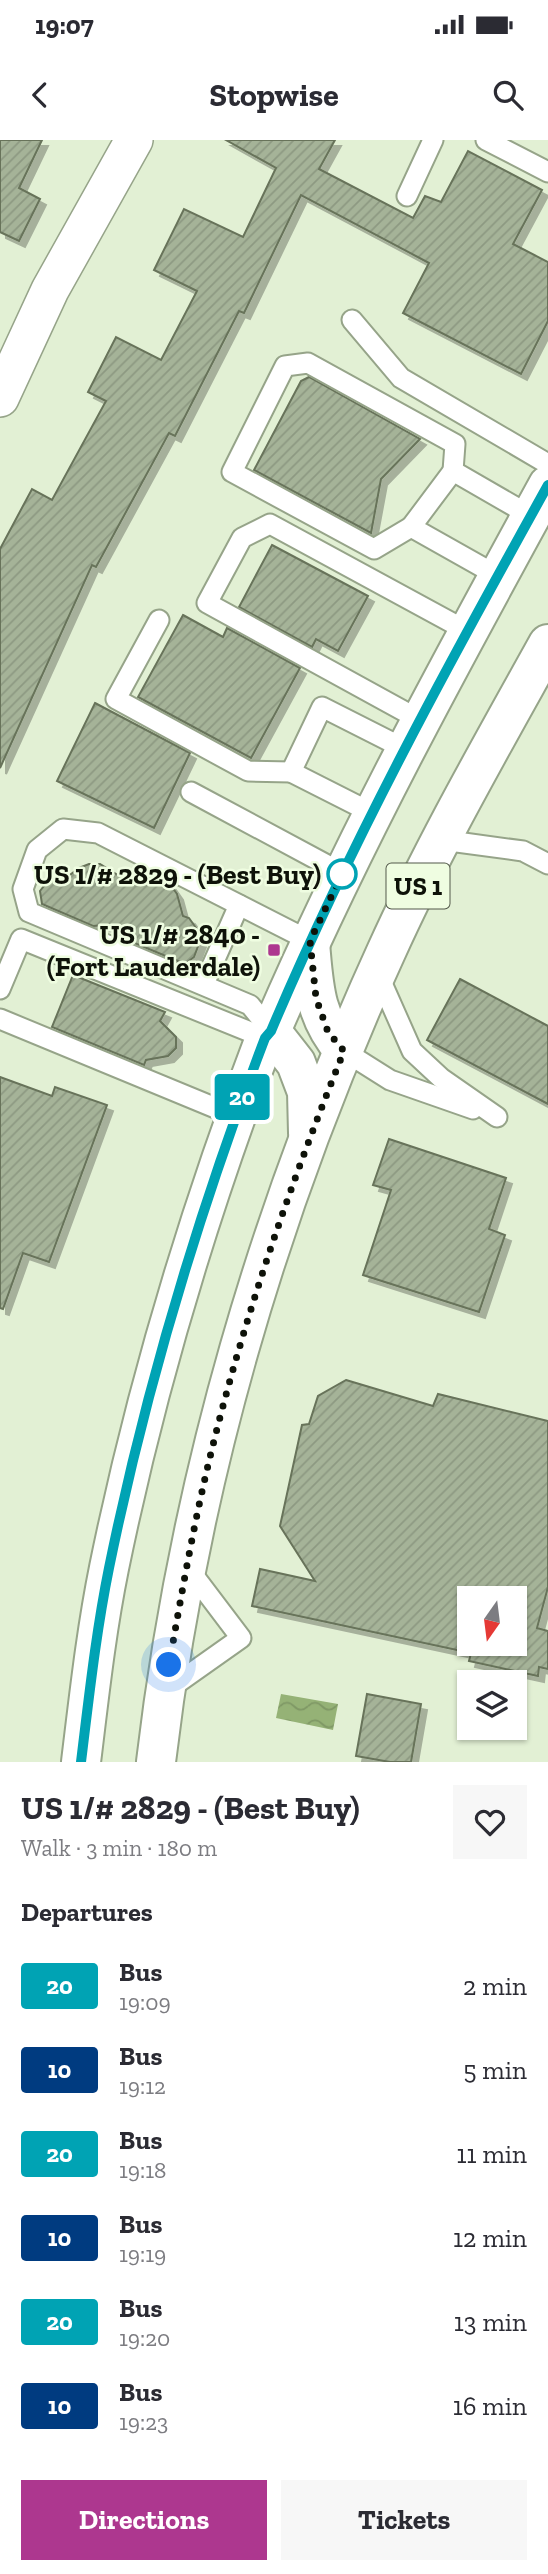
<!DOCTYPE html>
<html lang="en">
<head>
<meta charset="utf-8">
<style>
	:root { --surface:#fff; --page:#f7f7f7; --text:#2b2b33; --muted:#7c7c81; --accent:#ad378f }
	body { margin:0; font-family:"Zilla Slab",serif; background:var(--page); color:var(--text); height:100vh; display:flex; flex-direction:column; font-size:26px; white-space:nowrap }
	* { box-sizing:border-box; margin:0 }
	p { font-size:23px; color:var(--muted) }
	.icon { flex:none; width:38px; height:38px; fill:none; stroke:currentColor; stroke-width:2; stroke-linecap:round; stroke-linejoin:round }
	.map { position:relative; height:1622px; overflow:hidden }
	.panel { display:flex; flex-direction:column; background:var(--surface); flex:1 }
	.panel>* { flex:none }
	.badge { padding:0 14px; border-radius:5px; font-size:24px; line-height:46px }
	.needle { width:46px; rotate:194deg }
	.tools { position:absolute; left:457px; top:1446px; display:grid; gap:14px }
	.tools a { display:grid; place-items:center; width:70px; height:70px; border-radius:0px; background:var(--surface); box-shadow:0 2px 5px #0004; font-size:35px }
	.you { position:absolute; width:35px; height:35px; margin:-18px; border:5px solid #fff; border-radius:50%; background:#1a73e8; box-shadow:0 0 0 10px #1a73e833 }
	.map>.badge { position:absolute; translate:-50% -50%; box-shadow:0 0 0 4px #fff }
	h2 { padding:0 21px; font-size:26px; line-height:63px }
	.round { display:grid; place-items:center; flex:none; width:74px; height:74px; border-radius:0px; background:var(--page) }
	.head { display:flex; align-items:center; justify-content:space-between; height:119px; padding:0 21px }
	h1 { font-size:33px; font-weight:800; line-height:52px }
	.button { display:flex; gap:14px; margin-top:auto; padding:14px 21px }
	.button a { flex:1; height:80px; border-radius:0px; background:var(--accent); color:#fff; font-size:28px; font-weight:800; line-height:80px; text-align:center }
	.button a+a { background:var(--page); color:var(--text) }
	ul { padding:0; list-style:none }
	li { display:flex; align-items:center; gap:21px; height:84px; padding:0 21px }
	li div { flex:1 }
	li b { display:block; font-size:26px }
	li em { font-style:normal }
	li .badge { min-width:77px; font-weight:700; text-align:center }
	.status { display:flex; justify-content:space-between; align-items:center; height:49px; padding:0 35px; background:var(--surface); direction:ltr }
	.status svg { height:19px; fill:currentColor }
	header { display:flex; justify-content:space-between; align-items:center; height:91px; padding:0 21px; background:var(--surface); font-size:32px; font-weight:800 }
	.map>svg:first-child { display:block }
</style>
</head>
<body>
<div class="status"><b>19:07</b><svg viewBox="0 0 49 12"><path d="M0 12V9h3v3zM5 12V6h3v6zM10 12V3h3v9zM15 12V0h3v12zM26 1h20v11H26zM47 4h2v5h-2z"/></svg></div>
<header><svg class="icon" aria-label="back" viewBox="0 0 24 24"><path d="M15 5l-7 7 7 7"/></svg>Stopwise<svg class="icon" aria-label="search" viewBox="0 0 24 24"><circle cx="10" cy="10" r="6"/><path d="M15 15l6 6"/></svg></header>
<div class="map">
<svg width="548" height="1622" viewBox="0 0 548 1622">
	<defs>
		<pattern id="water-waves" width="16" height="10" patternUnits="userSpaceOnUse" patternTransform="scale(1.75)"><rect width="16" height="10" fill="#95b276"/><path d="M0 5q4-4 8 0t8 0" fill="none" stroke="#7f9865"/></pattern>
		<pattern id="building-hatch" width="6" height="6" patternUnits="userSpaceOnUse" patternTransform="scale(1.75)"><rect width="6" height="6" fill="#a5b398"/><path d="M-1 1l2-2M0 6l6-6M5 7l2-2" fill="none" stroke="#8d9982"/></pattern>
		<filter id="shadow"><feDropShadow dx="6" dy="6" stdDeviation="0" flood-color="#0004"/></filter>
	</defs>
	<rect width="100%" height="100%" fill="#e2f0d4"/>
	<path fill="url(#water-waves)" d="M 281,1554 L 338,1564 L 333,1590 L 276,1578 Z"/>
	<g fill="url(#building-hatch)" stroke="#67735a" stroke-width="2" fill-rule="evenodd" filter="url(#shadow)">
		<path d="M 0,0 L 42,0 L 19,48 L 40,59 L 19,101 L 0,92 Z"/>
		<path d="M 226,0 L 335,0 L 319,29 L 413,78 L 425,56 L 441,62 L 468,11 L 542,50 L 513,104 L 548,122 L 548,181 L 521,234 L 403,173 L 429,123 L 301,55 L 244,173 L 239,171 L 175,296 L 169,293 L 96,427 L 92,425 L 0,628 L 0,409 L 32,349 L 52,360 L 106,261 L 88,252 L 116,197 L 161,220 L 197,151 L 154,130 L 184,69 L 243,97 L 276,28 Z"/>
		<path d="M 309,237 L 420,299 L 381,339 L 371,393 L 254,330 L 301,241 Z"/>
		<path d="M 272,405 L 368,456 L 338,511 L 316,499 L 312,507 L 239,467 Z"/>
		<path d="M 183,475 L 223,497 L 227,488 L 300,528 L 251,618 L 138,557 Z"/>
		<path d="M 95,563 L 190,613 L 154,688 L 57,641 Z"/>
		<path d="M 89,724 L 100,724 L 121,737 L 137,732 L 148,732 L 170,744 L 177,754 L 183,776 L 189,778 L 199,792 L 200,801 L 194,817 L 185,824 L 115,795 L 107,785 L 93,786 L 42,764 L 40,751 L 48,741 L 66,738 L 79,728 Z"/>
		<path d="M 73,835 L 165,872 L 160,881 L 176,897 L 176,908 L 168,916 L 146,920 L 144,925 L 52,887 Z"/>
		<path d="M 460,839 L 548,886 L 548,964 L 427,900 Z"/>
		<path d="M 0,937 L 52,956 L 55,947 L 107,965 L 49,1122 L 23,1113 L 3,1169 L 0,1168 Z"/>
		<path d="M 389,999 L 506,1038 L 489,1089 L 505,1095 L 479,1172 L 363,1135 L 391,1050 L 373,1045 Z"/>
		<path d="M 346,1240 L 433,1266 L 438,1254 L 548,1281 L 548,1447 L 537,1488 L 548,1491 L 548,1529 L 539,1527 L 538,1536 L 469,1521 L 471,1513 L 252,1466 L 260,1429 L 315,1441 L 280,1386 L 302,1285 L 309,1284 L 318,1256 ZM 469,1458 L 514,1458 L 514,1503 L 469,1503 Z"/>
		<path d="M 367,1554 L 421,1564 L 411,1622 L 390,1622 L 356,1616 Z"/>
	</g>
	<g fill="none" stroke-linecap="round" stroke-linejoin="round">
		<g stroke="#96a489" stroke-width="23">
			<g id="service">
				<path d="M 486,0 L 548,32"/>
				<path d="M 407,56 L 433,0"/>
				<path d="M 352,180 L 401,238 L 548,324"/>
				<path d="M 411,387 L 374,409 L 232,332 L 285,226 L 308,223 L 455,304 L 453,331"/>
				<path d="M 498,436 L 411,387 L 453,331 L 531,376"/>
				<path d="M 159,480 L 116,559 L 248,631 L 291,632"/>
				<path d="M 420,580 L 207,463 L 242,398 L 270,384 L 467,491"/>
				<path d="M 191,652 L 342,733"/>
				<path d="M 372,673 L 291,632 L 322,567 L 405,609"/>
				<path d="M 442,700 L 523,711 L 548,724"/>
				<path d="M 377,832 L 412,911 L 441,938 L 497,977"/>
				<path d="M 204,844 L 239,765"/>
				<path d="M 0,849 L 21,799 L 265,898"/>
				<path d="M 0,879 L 235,976"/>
				<path d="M 271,891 L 250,865 L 29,772 L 23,749 L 37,710 L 63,689 L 98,693 L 310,801"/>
				<path d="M 344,911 L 390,940 L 473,969"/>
				<path d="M 166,1551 L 241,1498 L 188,1428"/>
			</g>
		</g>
		<g stroke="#96a489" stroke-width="40">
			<path id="minor" d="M 0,258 L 50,150 L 134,0"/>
		</g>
		<g stroke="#96a489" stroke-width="42">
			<g id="primary">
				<path d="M 310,803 C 314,847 314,876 344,911"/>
				<path d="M 271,891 L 296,923 L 307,952 L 308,993"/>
				<path d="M 81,1622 C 89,1557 96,1492 109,1428 C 146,1247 199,1071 265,898 L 271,891 C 352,703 450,524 548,345"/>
				<path d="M 156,1622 C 189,1342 269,1068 386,812 C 434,706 492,605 548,504"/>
			</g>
		</g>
		<use href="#service" stroke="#fff" stroke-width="19"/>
		<use href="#minor" stroke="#fff" stroke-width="37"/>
		<use href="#primary" stroke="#fff" stroke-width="38"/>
	</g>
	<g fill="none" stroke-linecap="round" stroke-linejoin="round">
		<g stroke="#fff" stroke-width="16">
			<path id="line" d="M 81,1622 C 89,1557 96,1492 109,1428 C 146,1247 199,1071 265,898 L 271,891 C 351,702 449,523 548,345"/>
		</g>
		<use href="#line" stroke="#00a3b4" stroke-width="10"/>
		<path stroke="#0e1209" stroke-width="7" stroke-dasharray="0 12.6" d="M 169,1525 C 181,1457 193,1388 209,1321 C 243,1180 290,1045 344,911 L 328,892 L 316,858 L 310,801 L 342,734"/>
	</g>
	<circle fill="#fff" stroke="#00a3b4" stroke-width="3.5" cx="342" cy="734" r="14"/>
	<rect fill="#ad378f" stroke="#effde1" stroke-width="2.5" x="267" y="803" width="14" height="14" rx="3.5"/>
	<g text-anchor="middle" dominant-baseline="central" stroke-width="5" stroke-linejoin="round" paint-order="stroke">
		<rect fill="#effde1" stroke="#52584a" stroke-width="2" x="386.5" y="723.5" width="63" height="45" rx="5"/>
		<g font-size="26" font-weight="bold" fill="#0e1209">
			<text x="418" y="746">US 1</text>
		</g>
		<g font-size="28" font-weight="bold" fill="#0e1209" stroke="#effde1" text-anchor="end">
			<text x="321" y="734">US 1/# 2829 - (Best Buy)</text>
		</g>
		<g font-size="28" font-weight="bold" fill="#0e1209" stroke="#effde1" text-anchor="end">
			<text x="260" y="794">US 1/# 2840 -<tspan x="260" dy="32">(Fort Lauderdale)</tspan></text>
		</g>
	</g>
</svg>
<div class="tools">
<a><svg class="needle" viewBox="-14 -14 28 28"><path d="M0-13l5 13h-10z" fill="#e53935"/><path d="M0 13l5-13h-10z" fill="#7c7c81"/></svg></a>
<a><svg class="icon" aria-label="layers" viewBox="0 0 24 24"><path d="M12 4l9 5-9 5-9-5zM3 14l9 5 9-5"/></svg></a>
</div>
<div class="you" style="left:169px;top:1525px"></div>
<b class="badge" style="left:242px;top:957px;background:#00a3b4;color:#fff">20</b>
</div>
<section class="panel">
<div class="head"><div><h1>US 1/# 2829 - (Best Buy)</h1><p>Walk · 3 min · 180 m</p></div><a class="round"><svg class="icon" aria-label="heart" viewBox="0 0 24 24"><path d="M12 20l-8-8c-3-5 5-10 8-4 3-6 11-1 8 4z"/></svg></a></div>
<h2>Departures</h2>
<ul>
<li><span class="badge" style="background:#00a3b4;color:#fff">20</span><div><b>Bus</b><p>19:09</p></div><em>2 min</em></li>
<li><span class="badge" style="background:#003b80;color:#fff">10</span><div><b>Bus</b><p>19:12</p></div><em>5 min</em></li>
<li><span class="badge" style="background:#00a3b4;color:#fff">20</span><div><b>Bus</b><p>19:18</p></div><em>11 min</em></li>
<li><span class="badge" style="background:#003b80;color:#fff">10</span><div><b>Bus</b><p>19:19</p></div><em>12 min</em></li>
<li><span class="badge" style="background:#00a3b4;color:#fff">20</span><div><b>Bus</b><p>19:20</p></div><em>13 min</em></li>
<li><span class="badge" style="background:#003b80;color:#fff">10</span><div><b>Bus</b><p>19:23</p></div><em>16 min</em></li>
</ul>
<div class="button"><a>Directions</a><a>Tickets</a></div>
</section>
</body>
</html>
